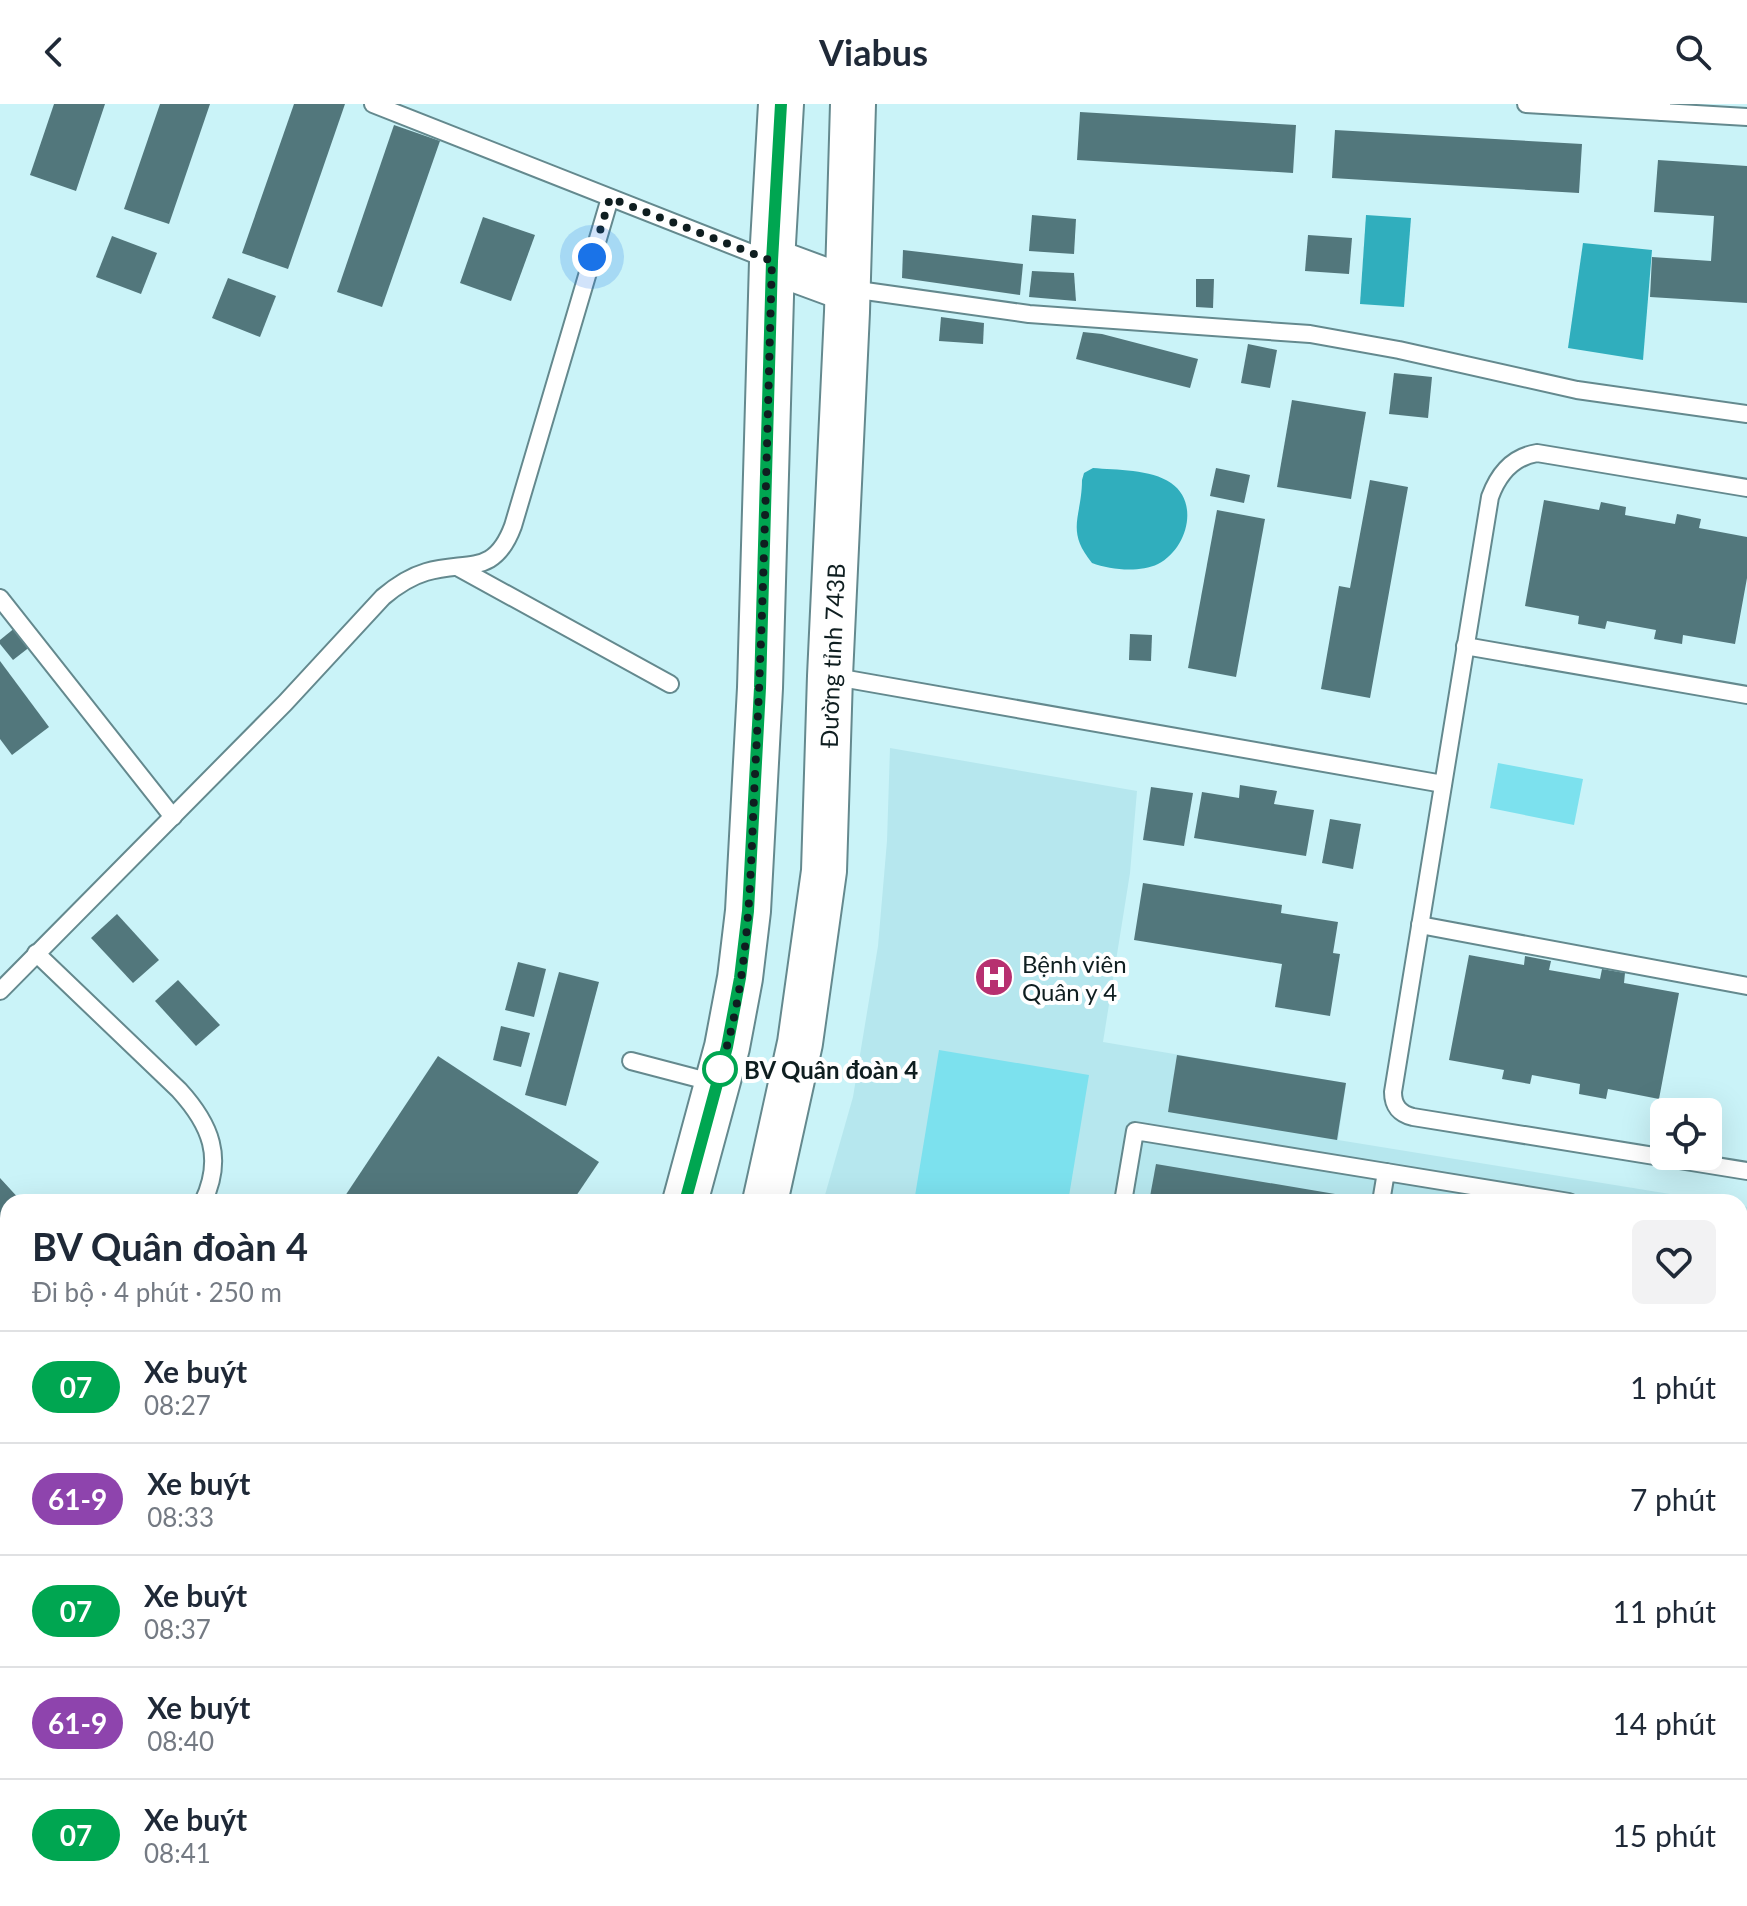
<!DOCTYPE html>
<html lang="vi">
<head>
<meta charset="utf-8">
<style>
	:root { --surface:#fff; --page:#f2f2f3; --text:#1f2937; --muted:#747a83; --line:#e0e1e3 }
	body { margin:0; font-family:Lato,sans-serif; background:var(--page); color:var(--text); height:100vh; display:flex; flex-direction:column; font-size:30px; white-space:nowrap }
	* { box-sizing:border-box; margin:0 }
	p { font-size:26px; color:var(--muted) }
	.icon { flex:none; width:44px; height:44px; fill:none; stroke:currentColor; stroke-width:2; stroke-linecap:round; stroke-linejoin:round }
	.map { position:relative; flex:1; overflow:hidden }
	.sheet { position:absolute; left:0px; top:1090px; width:1748px; height:712px; display:flex; flex-direction:column; background:var(--surface); border-radius:24px 24px 0 0; box-shadow:0 8px 32px #0002 }
	.sheet>* { flex:none }
	.badge { padding:0 16px; border-radius:26px; font-size:28px; line-height:52px }
	.buttons { position:absolute; left:1650px; top:994px; display:grid; gap:16px }
	.buttons a { display:grid; place-items:center; width:72px; height:72px; border-radius:12px; background:var(--surface); box-shadow:0 8px 32px #0002; font-size:40px }
	.you { position:absolute; width:40px; height:40px; margin:-20px; border:6px solid #fff; border-radius:50%; background:#1a73e8; box-shadow:0 0 0 12px #1a73e833 }
	.map>.badge { position:absolute; translate:-50% -50%; box-shadow:0 0 0 4px #fff }
	.round { display:grid; place-items:center; flex:none; width:84px; height:84px; border-radius:12px; background:var(--page) }
	.headline { display:flex; align-items:center; justify-content:space-between; height:136px; padding:0 32px }
	h1 { font-size:38px; font-weight:700; line-height:60px }
	ul { padding:0; list-style:none }
	li { display:flex; align-items:center; gap:24px; height:112px; padding:0 32px; border-top:2px solid var(--line) }
	li div { flex:1 }
	li b { display:block; font-size:30px }
	li em { font-style:normal }
	li .badge { min-width:88px; font-weight:700; text-align:center }
	header { display:flex; justify-content:space-between; align-items:center; height:104px; padding:0 32px; background:var(--surface); font-size:36px; font-weight:700 }
	.map>svg:first-child { display:block }
</style>
</head>
<body>
<header><svg class="icon" aria-label="back" viewBox="0 0 24 24"><path d="M15 5l-7 7 7 7"/></svg>Viabus<svg class="icon" aria-label="search" viewBox="0 0 24 24"><circle cx="10" cy="10" r="6"/><path d="M15 15l6 6"/></svg></header>
<div class="map">
<svg width="1747" height="1802" viewBox="0 0 1747 1802">
	<rect width="100%" height="100%" fill="#caf3f8"/>
	<g fill="#b6e7ee">
		<path d="M 890,644 L 1137,687 L 1130,769 L 1103,938 L 1346,979 L 1338,1036 L 1719,1098 L 823,1098 L 853,993 L 878,842 L 887,737 Z"/>
		<path d="M 1740,1101 L 1747,1103 L 1747,1799 L 1708,1794 L 1740,1794 Z"/>
		<path d="M 8,1459 L 8,1794 L 34,1794 L 28,1802 L 0,1802 L 0,1465 Z"/>
	</g>
	<g fill="#7ce1ee">
		<path d="M 1498,659 L 1583,675 L 1574,721 L 1490,704 Z"/>
		<path d="M 939,946 L 1089,971 L 1068,1098 L 914,1098 Z"/>
		<path d="M 490,1794 L 1708,1794 L 1747,1799 L 1747,1802 L 485,1802 Z"/>
	</g>
	<g fill="#30aebd">
		<path d="M 1366,111 L 1411,114 L 1404,203 L 1360,200 Z"/>
		<path d="M 1583,139 L 1652,146 L 1643,256 L 1568,244 Z"/>
		<path d="M 1093,364 C 1116,366 1151,365 1171,379 C 1200,399 1187,445 1158,460 C 1139,469 1111,466 1092,459 C 1065,426 1082,413 1082,376 L 1084,369 Z"/>
	</g>
	<g fill="#52777c">
		<path d="M 54,0 L 105,0 L 76,87 L 30,71 Z"/>
		<path d="M 160,0 L 210,0 L 169,120 L 124,105 Z"/>
		<path d="M 294,0 L 345,0 L 288,165 L 242,149 Z"/>
		<path d="M 1080,8 L 1296,21 L 1293,69 L 1077,56 Z"/>
		<path d="M 394,21 L 440,37 L 382,203 L 337,188 Z"/>
		<path d="M 1335,26 L 1582,40 L 1579,89 L 1332,74 Z"/>
		<path d="M 1658,56 L 1747,62 L 1747,199 L 1650,193 L 1652,153 L 1711,157 L 1714,112 L 1654,108 Z"/>
		<path d="M 1032,111 L 1076,115 L 1074,150 L 1029,147 Z"/>
		<path d="M 483,113 L 535,131 L 511,197 L 460,179 Z"/>
		<path d="M 1308,131 L 1352,134 L 1349,170 L 1305,167 Z"/>
		<path d="M 112,132 L 157,149 L 141,190 L 96,173 Z"/>
		<path d="M 903,146 L 1023,160 L 1020,191 L 902,174 Z"/>
		<path d="M 1032,167 L 1074,169 L 1076,197 L 1029,193 Z"/>
		<path d="M 228,174 L 276,192 L 260,233 L 212,214 Z"/>
		<path d="M 1196,175 L 1214,175 L 1213,204 L 1196,203 Z"/>
		<path d="M 941,213 L 984,219 L 983,240 L 939,237 Z"/>
		<path d="M 1083,228 L 1102,230 L 1198,255 L 1190,284 L 1076,255 Z"/>
		<path d="M 1248,240 L 1277,246 L 1270,284 L 1241,279 Z"/>
		<path d="M 1394,269 L 1432,273 L 1428,314 L 1389,310 Z"/>
		<path d="M 1292,296 L 1366,308 L 1351,395 L 1277,383 Z"/>
		<path d="M 1216,364 L 1250,371 L 1244,399 L 1210,392 Z"/>
		<path d="M 1370,376 L 1408,383 L 1370,594 L 1321,585 L 1339,482 L 1350,484 Z"/>
		<path d="M 1544,396 L 1599,406 L 1601,398 L 1626,403 L 1625,411 L 1675,420 L 1677,410 L 1701,415 L 1699,424 L 1747,433 L 1747,474 L 1735,540 L 1683,531 L 1682,540 L 1654,535 L 1656,526 L 1607,517 L 1605,525 L 1578,520 L 1579,512 L 1525,502 Z"/>
		<path d="M 1217,406 L 1265,415 L 1236,573 L 1188,564 Z"/>
		<path d="M 16,523 L 31,542 L 13,556 L 0,540 L 0,536 Z"/>
		<path d="M 1130,530 L 1152,531 L 1151,557 L 1129,556 Z"/>
		<path d="M 0,557 L 49,623 L 12,651 L 0,635 Z"/>
		<path d="M 1240,681 L 1277,687 L 1274,700 L 1314,706 L 1306,752 L 1194,734 L 1202,688 L 1239,694 Z"/>
		<path d="M 1151,683 L 1193,689 L 1184,742 L 1143,736 Z"/>
		<path d="M 1330,715 L 1361,720 L 1353,765 L 1322,759 Z"/>
		<path d="M 1143,779 L 1282,801 L 1281,809 L 1338,818 L 1333,849 L 1340,850 L 1330,912 L 1275,903 L 1282,860 L 1134,836 Z"/>
		<path d="M 117,810 L 159,856 L 133,879 L 91,834 Z"/>
		<path d="M 1469,851 L 1524,861 L 1525,852 L 1551,857 L 1549,866 L 1600,875 L 1602,865 L 1625,869 L 1624,879 L 1679,889 L 1659,995 L 1608,985 L 1606,995 L 1579,990 L 1580,980 L 1532,971 L 1530,980 L 1502,975 L 1504,966 L 1449,956 Z"/>
		<path d="M 518,858 L 546,865 L 534,913 L 505,906 Z"/>
		<path d="M 559,868 L 599,878 L 566,1002 L 525,991 Z"/>
		<path d="M 178,876 L 220,921 L 196,942 L 155,897 Z"/>
		<path d="M 501,922 L 530,929 L 521,963 L 493,956 Z"/>
		<path d="M 1177,951 L 1346,979 L 1337,1036 L 1168,1008 Z"/>
		<path d="M 438,952 L 599,1058 L 572,1098 L 341,1098 Z"/>
		<path d="M 1156,1060 L 1341,1091 L 1340,1098 L 1149,1098 Z"/>
		<path d="M 0,1074 L 22,1098 L 8,1098 L 8,1178 L 0,1169 Z"/>
		<path d="M 1747,1154 L 1747,1185 L 1740,1175 L 1740,1159 Z"/>
		<path d="M 1747,1223 L 1747,1265 L 1740,1270 L 1740,1228 Z"/>
		<path d="M 8,1459 L 8,1617 L 0,1626 L 0,1465 Z"/>
		<path d="M 1740,1579 L 1747,1580 L 1747,1684 L 1740,1682 Z"/>
	</g>
	<g fill="none" stroke-linecap="round" stroke-linejoin="round">
		<g stroke="#64898e" stroke-width="20">
			<g id="service">
				<path d="M 373,0 L 769,156"/>
				<path d="M 1526,0 L 1662,8 L 1662,0"/>
				<path d="M 1662,8 L 1747,13"/>
				<path d="M 851,185 L 1029,210 L 1310,230 L 1399,246 L 1577,286 L 1747,310"/>
				<path d="M 1747,384 L 1537,349 C 1512,353 1498,371 1490,393 L 1393,988 C 1393,1002 1400,1010 1413,1013 L 1747,1067"/>
				<path d="M 459,464 L 670,580"/>
				<path d="M 0,494 L 173,713"/>
				<path d="M 1465,542 L 1747,591"/>
				<path d="M 830,572 L 1443,680"/>
				<path d="M 1420,821 L 1747,882"/>
				<path d="M 36,849 L 179,986 C 211,1021 224,1054 203,1098"/>
				<path d="M 0,887 L 285,599 L 383,493 C 396,482 409,473 426,468 C 468,456 494,473 513,422 L 610,94"/>
				<path d="M 631,957 L 715,979"/>
				<path d="M 1123,1098 L 1135,1027 L 1386,1068"/>
				<path d="M 1381,1098 L 1386,1068 L 1569,1098"/>
				<path d="M 1740,1126 L 1747,1127"/>
				<path d="M 0,1261 L 8,1262"/>
				<path d="M 1740,1295 L 1747,1296"/>
				<path d="M 1740,1502 L 1747,1504"/>
				<path d="M 0,1711 L 8,1706"/>
				<path d="M 1740,1745 L 1747,1746"/>
				<path d="M 260,1794 L 274,1802"/>
			</g>
		</g>
		<g stroke="#64898e" stroke-width="48">
			<g id="primary">
				<path d="M 772,157 L 848,185"/>
				<path d="M 685,1098 L 727,943 L 740,874 L 748,807 L 760,584 L 772,157 L 781,0"/>
				<path id="s1" d="M 765,1098 L 800,939 L 824,767 L 830,572 L 847,208 L 853,0"/>
				<path d="M 341,1802 L 346,1794"/>
				<path d="M 423,1802 L 428,1794"/>
			</g>
		</g>
		<use href="#service" stroke="#fff" stroke-width="16"/>
		<use href="#primary" stroke="#fff" stroke-width="44"/>
	</g>
	<g fill="none" stroke-linecap="round" stroke-linejoin="round">
		<g stroke="#fff" stroke-width="18">
			<path id="line" d="M 685,1098 L 727,943 L 740,874 L 748,807 L 760,584 L 772,157 L 781,0"/>
		</g>
		<use href="#line" stroke="#00a651" stroke-width="12"/>
		<path stroke="#0f1e20" stroke-width="8" stroke-dasharray="0 14.4" d="M 592,153 L 610,94 L 772,157 C 767,329 764,500 755,671 C 750,769 751,872 720,965"/>
	</g>
	<defs>
		<g id="hospital-disc" transform="scale(2)"><circle r="9.5" fill="#b73070" stroke="#fff"/><path d="M-5-5h3v3.5h4V-5h3V5h-3V1.5h-4V5h-3Z" fill="#fff"/></g>
	</defs>
	<g fill-rule="evenodd">
		<use href="#hospital-disc" x="994" y="873"/>
	</g>
	<circle fill="#fff" stroke="#00a651" stroke-width="4" cx="720" cy="965" r="16"/>
	<g text-anchor="middle" dominant-baseline="central" stroke-width="8" stroke-linejoin="round" paint-order="stroke">
		<g font-size="24" fill="#0f1e20" stroke="#fff">
			<text stroke="none"><textPath href="#s1" startOffset="552">Đường tỉnh 743B</textPath></text>
		</g>
		<g font-size="24" fill="#0f1e20" stroke="#fff" text-anchor="start">
			<text x="1022" y="859">Bệnh viên<tspan x="1022" dy="28">Quân y 4</tspan></text>
		</g>
		<g font-size="24" font-weight="bold" fill="#0f1e20" stroke="#fff" text-anchor="start">
			<text x="744" y="965">BV Quân đoàn 4</text>
		</g>
	</g>
</svg>
<div class="buttons">
<a><svg class="icon" aria-label="locate" viewBox="0 0 24 24"><circle cx="12" cy="12" r="6"/><path d="M12 2v4M12 18v4M2 12h4M18 12h4"/></svg></a>
</div>
<div class="you" style="left:592px;top:153px"></div>
<section class="sheet">
<div class="headline"><div><h1>BV Quân đoàn 4</h1><p>Đi bộ · 4 phút · 250 m</p></div><a class="round"><svg class="icon" aria-label="heart" viewBox="0 0 24 24"><path d="M12 20l-8-8c-3-5 5-10 8-4 3-6 11-1 8 4z"/></svg></a></div>
<ul>
<li><span class="badge" style="background:#00a651;color:#fff">07</span><div><b>Xe buýt</b><p>08:27</p></div><em>1 phút</em></li>
<li><span class="badge" style="background:#8e44ad;color:#fff">61-9</span><div><b>Xe buýt</b><p>08:33</p></div><em>7 phút</em></li>
<li><span class="badge" style="background:#00a651;color:#fff">07</span><div><b>Xe buýt</b><p>08:37</p></div><em>11 phút</em></li>
<li><span class="badge" style="background:#8e44ad;color:#fff">61-9</span><div><b>Xe buýt</b><p>08:40</p></div><em>14 phút</em></li>
<li><span class="badge" style="background:#00a651;color:#fff">07</span><div><b>Xe buýt</b><p>08:41</p></div><em>15 phút</em></li>
</ul>
</section>
</div>
</body>
</html>
